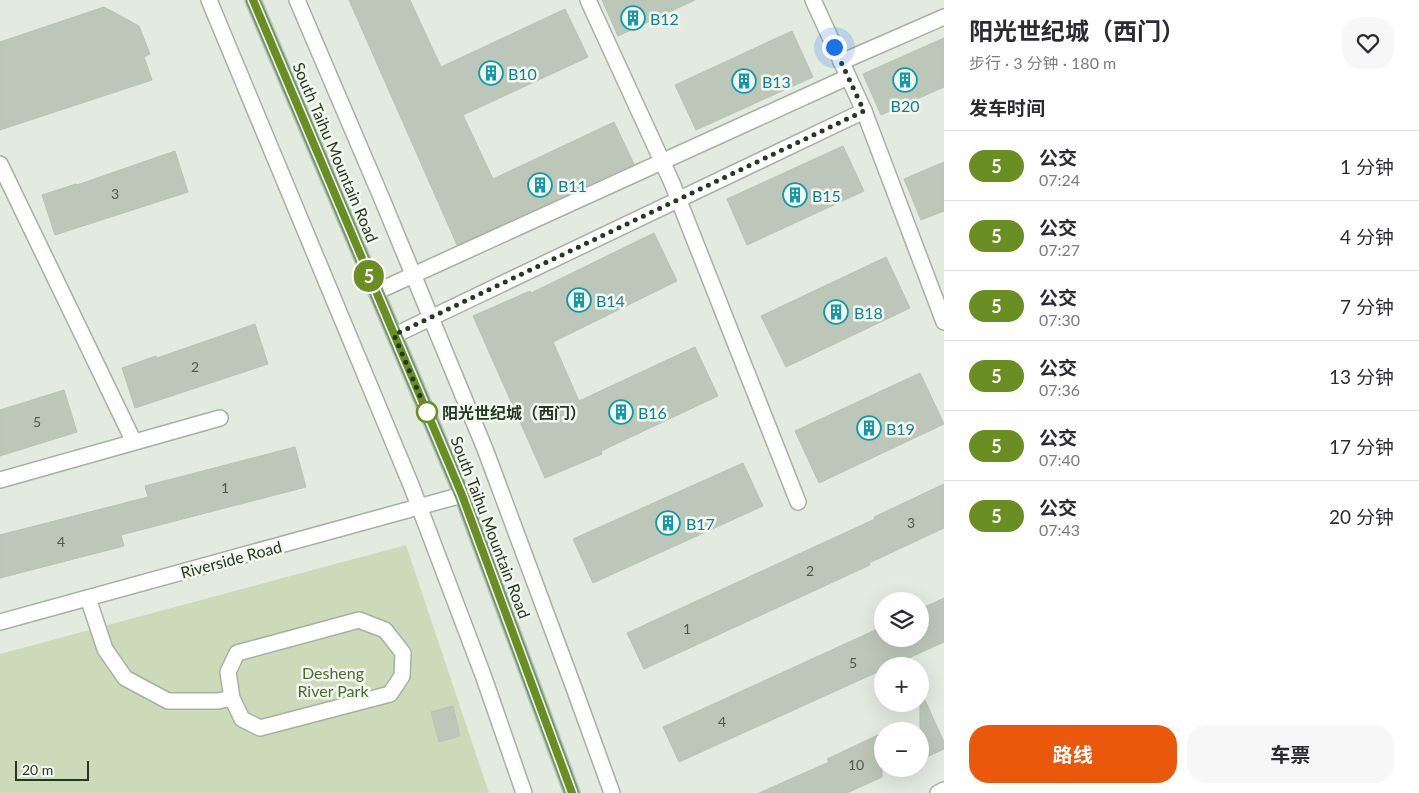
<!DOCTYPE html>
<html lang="zh">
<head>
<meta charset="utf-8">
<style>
	:root { --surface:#fff; --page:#f7f7f7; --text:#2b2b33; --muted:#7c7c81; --line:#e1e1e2; --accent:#ea580c }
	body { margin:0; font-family:Lato,"Noto Sans SC",sans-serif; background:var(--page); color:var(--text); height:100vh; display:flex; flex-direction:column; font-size:19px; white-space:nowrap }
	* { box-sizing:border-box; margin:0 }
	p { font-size:16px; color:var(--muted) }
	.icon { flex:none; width:28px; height:28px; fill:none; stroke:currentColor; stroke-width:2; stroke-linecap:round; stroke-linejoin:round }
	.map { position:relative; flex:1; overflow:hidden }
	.side { display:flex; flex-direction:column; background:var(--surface); width:475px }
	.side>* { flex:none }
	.badge { padding:0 10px; border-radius:16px; font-size:18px; line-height:32px }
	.tools { position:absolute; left:874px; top:592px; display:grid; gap:10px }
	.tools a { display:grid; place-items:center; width:55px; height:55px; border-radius:50%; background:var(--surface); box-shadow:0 5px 20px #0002; font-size:25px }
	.scale { position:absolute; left:15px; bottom:12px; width:74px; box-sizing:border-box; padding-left:5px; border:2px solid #253922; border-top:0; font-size:14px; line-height:18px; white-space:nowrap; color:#253922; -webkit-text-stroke:4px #f3f7f0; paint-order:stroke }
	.you { position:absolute; width:25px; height:25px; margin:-12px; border:4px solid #fff; border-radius:50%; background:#1a73e8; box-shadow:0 0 0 8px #1a73e833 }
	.map>.badge { position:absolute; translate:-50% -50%; box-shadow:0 0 0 2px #fff }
	h2 { padding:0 25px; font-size:19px; line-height:45px }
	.round { display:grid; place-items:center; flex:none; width:52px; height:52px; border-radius:20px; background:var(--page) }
	.head { display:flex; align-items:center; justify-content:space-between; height:85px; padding:0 25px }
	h1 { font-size:24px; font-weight:700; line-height:38px }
	.cta { display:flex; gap:10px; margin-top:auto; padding:10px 25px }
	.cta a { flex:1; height:58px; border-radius:20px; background:var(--accent); color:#fff; font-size:20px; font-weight:700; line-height:58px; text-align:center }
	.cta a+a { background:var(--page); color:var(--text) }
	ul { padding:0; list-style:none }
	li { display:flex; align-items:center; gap:15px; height:70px; padding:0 25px; border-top:1px solid var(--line) }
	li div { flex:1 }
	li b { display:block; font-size:19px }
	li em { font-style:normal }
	li .badge { min-width:55px; font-weight:700; text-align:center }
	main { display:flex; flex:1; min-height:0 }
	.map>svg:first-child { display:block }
</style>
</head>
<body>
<main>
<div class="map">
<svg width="944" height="793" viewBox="0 0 944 793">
	<rect width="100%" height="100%" fill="#e3eae0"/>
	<path fill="#ccdaba" d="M 406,545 L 489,793 L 0,793 L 0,654 Z"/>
	<g fill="#bdc7b9" stroke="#b7c3b3">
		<path d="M 349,0 L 410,0 L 441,67 L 565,9 L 588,57 L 463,115 L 493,179 L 614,122 L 634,164 L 457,245 Z"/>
		<path d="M 602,0 L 695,0 L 618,36 Z"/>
		<path d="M 104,7 L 139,26 L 150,54 L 144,57 L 152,80 L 0,130 L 0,42 Z"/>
		<path d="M 792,31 L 813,77 L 696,130 L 675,85 Z"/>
		<path d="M 944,38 L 944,87 L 881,115 L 863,74 Z"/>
		<path d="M 843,146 L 864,191 L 747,245 L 727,199 Z"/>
		<path d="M 175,151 L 188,192 L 55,235 L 42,195 L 76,184 L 77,185 Z"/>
		<path d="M 944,162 L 944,211 L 921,220 L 904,179 Z"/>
		<path d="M 654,233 L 677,281 L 553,342 L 579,401 L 695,347 L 718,396 L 601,451 L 602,454 L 545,478 L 473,316 L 530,291 L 531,293 Z"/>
		<path d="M 886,257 L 910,308 L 786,367 L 761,316 Z"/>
		<path d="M 255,324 L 268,364 L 135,408 L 122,368 L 156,356 L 157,358 Z"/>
		<path d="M 920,373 L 944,424 L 819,483 L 795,431 Z"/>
		<path d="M 64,390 L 77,432 L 0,456 L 0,410 Z"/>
		<path d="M 295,447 L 306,487 L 121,535 L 124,546 L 0,578 L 0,535 L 148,497 L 145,486 Z"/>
		<path d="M 743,463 L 763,506 L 593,583 L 573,539 Z"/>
		<path d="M 944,484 L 944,528 L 869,563 L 870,565 L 644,669 L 627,633 L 875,519 L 874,517 Z"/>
		<path d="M 944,598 L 944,642 L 891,666 L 882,666 L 882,670 L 679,762 L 663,727 L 882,627 L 882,639 L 920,639 L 920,609 Z"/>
		<path d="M 920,689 L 944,742 L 944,749 L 920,760 Z"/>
		<path d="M 453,706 L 460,736 L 439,742 L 431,712 Z"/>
		<path d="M 882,733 L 882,777 L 847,793 L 759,793 L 829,762 L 827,759 Z"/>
	</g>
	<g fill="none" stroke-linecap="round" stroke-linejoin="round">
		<g stroke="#a6b1a3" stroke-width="18">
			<g id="minor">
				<path d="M 209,0 L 411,485 L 483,675 L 524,793"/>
				<path d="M 297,0 L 382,199 L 485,449 L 574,688 L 612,793"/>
				<path d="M 588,0 L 672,183 L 798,502"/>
				<path d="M 813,0 L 864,111 L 944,322"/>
				<path d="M 841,62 L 944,17"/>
				<path d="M 0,164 L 134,442"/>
				<path d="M 376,292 L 848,77"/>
				<path d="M 395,335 L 864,111"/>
				<path d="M 0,480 L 220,418"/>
				<path d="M 88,598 L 105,649 L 125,678 L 168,701 L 218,701 L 232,698 L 242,719 L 260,728 L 390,694 L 402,676 L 403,653 L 385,630 L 359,620 L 237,653 L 228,672 L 232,698"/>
				<path d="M 0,622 L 462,495"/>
				<path d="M 938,793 L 944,790"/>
			</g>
		</g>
		<g stroke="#c2c8c1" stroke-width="18">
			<path id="major" d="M 253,0 L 462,495 L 572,793"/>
		</g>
		<use href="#minor" stroke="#fff" stroke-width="15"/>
		<use href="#major" stroke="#6d9d67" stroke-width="15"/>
	</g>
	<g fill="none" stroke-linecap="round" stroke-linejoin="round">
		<g stroke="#fff" stroke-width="11">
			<path id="line" d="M 253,0 L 462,495 L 572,793"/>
		</g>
		<use href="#line" stroke="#6b8e23" stroke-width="8"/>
		<path stroke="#253922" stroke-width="5" stroke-dasharray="0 9" d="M 427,412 L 394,335 L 864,111 L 834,47"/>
	</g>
	<defs>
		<g id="building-ring" transform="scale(1.25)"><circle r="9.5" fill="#f3f7f0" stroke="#0f9aa8" stroke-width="1.5"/><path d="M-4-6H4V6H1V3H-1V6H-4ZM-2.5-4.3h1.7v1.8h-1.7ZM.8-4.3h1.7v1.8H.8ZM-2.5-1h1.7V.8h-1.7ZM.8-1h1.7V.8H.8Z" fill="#0f9aa8"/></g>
	</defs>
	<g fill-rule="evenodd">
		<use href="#building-ring" x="633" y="18"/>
		<use href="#building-ring" x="491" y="73"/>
		<use href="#building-ring" x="905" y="80"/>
		<use href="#building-ring" x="744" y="81"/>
		<use href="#building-ring" x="540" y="185"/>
		<use href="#building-ring" x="795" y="195"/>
		<use href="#building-ring" x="579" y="300"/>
		<use href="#building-ring" x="836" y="312"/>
		<use href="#building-ring" x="621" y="412"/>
		<use href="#building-ring" x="869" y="428"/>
		<use href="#building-ring" x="668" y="523"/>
	</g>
	<circle fill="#fff" stroke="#6b8e23" stroke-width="2.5" cx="427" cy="412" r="10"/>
	<g text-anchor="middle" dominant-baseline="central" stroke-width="5" stroke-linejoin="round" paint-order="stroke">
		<g font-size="14" fill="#4b5c48">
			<text x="115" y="193">3</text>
			<text x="195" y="366">2</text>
			<text x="37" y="421">5</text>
			<text x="225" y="487">1</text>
			<text x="911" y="522">3</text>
			<text x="61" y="541">4</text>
			<text x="810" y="570">2</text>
			<text x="687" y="628">1</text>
			<text x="853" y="662">5</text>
			<text x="722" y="721">4</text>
			<text x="856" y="764">10</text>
		</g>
		<g font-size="16" fill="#0d838f" stroke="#f3f7f0" text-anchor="start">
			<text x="650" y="18">B12</text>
			<text x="508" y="73">B10</text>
			<text x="762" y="81">B13</text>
			<text x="905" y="105" text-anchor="middle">B20</text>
			<text x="558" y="185">B11</text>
			<text x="812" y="195">B15</text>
			<text x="596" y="300">B14</text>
			<text x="854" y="312">B18</text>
			<text x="638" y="412">B16</text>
			<text x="886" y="428">B19</text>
			<text x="686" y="523">B17</text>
		</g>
		<g font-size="16" fill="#253922" stroke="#f3f7f0">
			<text transform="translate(336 152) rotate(67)">South Taihu Mountain Road</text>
			<text transform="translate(491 527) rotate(69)">South Taihu Mountain Road</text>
			<text transform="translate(231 559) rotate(-15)">Riverside Road</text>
		</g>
		<g font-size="16" font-weight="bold" fill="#253922" stroke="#f3f7f0" text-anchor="start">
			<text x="442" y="412">阳光世纪城（西门）</text>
		</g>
		<g font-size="16" fill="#4c6d2f" stroke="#f3f7f0">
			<text x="333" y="672">Desheng<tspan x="333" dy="18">River Park</tspan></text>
		</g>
	</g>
</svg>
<div class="tools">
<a><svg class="icon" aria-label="layers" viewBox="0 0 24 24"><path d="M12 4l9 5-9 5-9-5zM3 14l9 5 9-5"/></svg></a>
<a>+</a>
<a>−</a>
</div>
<div class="scale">20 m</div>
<div class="you" style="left:834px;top:47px"></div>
<b class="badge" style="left:369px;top:276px;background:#6b8e23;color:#fff">5</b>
</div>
<section class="side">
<div class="head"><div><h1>阳光世纪城（西门）</h1><p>步行 · 3 分钟 · 180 m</p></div><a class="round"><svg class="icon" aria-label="heart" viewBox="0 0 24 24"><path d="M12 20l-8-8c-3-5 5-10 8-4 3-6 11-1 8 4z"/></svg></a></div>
<h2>发车时间</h2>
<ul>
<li><span class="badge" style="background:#6b8e23;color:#fff">5</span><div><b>公交</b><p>07:24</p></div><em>1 分钟</em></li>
<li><span class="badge" style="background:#6b8e23;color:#fff">5</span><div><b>公交</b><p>07:27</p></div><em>4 分钟</em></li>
<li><span class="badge" style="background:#6b8e23;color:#fff">5</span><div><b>公交</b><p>07:30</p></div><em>7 分钟</em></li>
<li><span class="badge" style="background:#6b8e23;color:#fff">5</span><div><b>公交</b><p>07:36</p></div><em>13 分钟</em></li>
<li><span class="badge" style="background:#6b8e23;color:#fff">5</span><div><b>公交</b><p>07:40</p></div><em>17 分钟</em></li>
<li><span class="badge" style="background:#6b8e23;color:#fff">5</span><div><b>公交</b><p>07:43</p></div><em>20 分钟</em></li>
</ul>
<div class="cta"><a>路线</a><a>车票</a></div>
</section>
</main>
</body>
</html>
